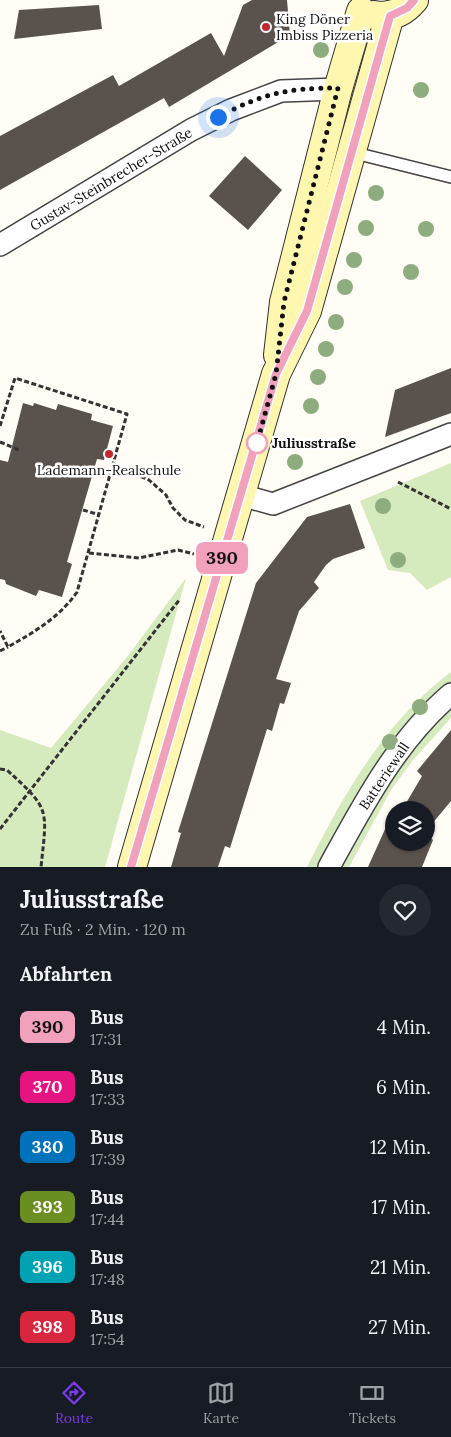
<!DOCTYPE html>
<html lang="de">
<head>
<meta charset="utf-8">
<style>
	:root { --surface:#171b24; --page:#242831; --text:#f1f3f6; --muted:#9ea1a6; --line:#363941; --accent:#7c3aed }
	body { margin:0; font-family:Lora,serif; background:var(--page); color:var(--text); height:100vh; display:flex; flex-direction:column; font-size:19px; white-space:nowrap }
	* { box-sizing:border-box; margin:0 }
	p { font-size:16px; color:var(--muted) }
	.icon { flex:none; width:28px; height:28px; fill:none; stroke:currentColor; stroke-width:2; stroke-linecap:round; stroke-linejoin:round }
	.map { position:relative; height:867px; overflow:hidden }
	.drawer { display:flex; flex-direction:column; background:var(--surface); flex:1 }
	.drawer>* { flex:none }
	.badge { padding:0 10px; border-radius:8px; font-size:18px; line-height:32px }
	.buttons { position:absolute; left:385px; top:801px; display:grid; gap:10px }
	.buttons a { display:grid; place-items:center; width:50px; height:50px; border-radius:50%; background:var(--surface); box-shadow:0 1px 4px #0004; font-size:25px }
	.you { position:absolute; width:25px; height:25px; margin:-12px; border:4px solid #fff; border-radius:50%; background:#1a73e8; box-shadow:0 0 0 8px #1a73e833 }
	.map>.badge { position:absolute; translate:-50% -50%; box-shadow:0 0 0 2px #fff }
	h2 { padding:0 20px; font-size:19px; line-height:45px }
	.round { display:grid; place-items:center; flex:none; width:52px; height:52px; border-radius:26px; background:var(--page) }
	.headline { display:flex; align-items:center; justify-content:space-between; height:85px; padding:0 20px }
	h1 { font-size:24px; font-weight:700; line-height:38px }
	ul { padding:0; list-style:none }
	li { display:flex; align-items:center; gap:15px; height:60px; padding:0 20px }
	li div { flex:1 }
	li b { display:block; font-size:19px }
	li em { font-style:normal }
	li .badge { min-width:55px; font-weight:700; text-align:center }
	.menu { display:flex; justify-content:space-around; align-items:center; height:70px; border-top:1px solid var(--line); background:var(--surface); font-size:14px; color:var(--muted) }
	.menu a { display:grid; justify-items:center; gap:2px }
	.menu .selected { color:var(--accent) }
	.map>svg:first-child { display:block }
</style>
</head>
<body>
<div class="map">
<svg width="451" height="867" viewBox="0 0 451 867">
	<rect width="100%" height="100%" fill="#fffdf5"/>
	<g fill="#d5ebbd">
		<path d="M 451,463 L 451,577 L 427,590 L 410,573 L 388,570 L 360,501 Z"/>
		<path d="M 186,578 L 105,867 L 0,867 L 0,730 L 51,748 L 127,657 Z"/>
		<path d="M 451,672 L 451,718 L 413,760 L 391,790 L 349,867 L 307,867 C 344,794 384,722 451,672 Z"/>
	</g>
	<g fill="#5a524d">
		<path d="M 252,0 L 287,0 L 290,35 L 169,107 L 164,98 L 0,190 L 0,136 L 113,75 L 119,86 L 211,33 L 224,56 L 243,5 Z"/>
		<path d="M 99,5 L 102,29 L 14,39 L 19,10 Z"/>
		<path d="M 245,156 L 282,190 L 248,230 L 209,196 Z"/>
		<path d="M 451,368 L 451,413 L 385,437 L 395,390 Z"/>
		<path d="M 23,403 L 33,406 L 34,403 L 56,410 L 58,404 L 92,414 L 91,420 L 113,426 L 104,460 L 97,459 L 67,562 L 72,564 L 62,597 L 39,590 L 36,596 L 6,584 L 5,580 L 0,579 L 0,460 L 8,462 Z"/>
		<path d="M 350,504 L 365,548 L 333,559 L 326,565 L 314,582 L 319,588 L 299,611 L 276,679 L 291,683 L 284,704 L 280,703 L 272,731 L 267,729 L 230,848 L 225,846 L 218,867 L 171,867 L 181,833 L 178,832 L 256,583 L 307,517 Z"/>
		<path d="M 451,730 L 451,801 L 426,831 L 426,810 L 402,810 L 422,776 L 417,771 Z"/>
		<path d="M 394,823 L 394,842 L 426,842 L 426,833 L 433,840 L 422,867 L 368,867 L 386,827 L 391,828 Z"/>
	</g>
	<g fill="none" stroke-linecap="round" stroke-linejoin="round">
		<g stroke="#444" stroke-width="14">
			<path id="lane" d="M 351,152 L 451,177"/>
		</g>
		<g stroke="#444" stroke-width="24">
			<g id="street">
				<path d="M 0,245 L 191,130 L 231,110 L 281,91 L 338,89"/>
				<path d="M 241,495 L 273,504 L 451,434"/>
				<path d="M 329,867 C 363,805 396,741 451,694"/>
			</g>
		</g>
		<g stroke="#333" stroke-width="30">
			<g id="secondary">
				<path d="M 374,15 C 390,18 403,13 414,0"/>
				<path d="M 278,355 L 284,302 L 338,89 L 361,11"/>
				<path d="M 132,867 L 276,374 L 307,311 L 390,15"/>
			</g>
		</g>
		<g stroke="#333" stroke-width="3" stroke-dasharray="5 2.5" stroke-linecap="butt">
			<path d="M 0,426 L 15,378 L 127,414 L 77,592 C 59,618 34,632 8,647 L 0,631"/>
			<path d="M 0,442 L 19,450"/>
			<path d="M 113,465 L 149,480 L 166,495 L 173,508 L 185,520 L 204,527"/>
			<path d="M 398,482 L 451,509"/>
			<path d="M 83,510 L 100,515"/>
			<path d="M 89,553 L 139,558 L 178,550 L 194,554"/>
			<path d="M 0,651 L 8,647"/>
			<path d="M 0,769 L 7,770 C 51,810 47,809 41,867"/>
			<path d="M 0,829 L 180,599"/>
		</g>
		<use href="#lane" stroke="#fff" stroke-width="11"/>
		<use href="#street" stroke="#fff" stroke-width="21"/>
		<use href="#secondary" stroke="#fff6b0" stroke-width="28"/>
	</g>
	<g fill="#8dad7f">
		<circle cx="321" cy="50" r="8"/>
		<circle cx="421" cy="90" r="8"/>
		<circle cx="376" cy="193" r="8"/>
		<circle cx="366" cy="228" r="8"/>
		<circle cx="426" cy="229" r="8"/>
		<circle cx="354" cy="260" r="8"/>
		<circle cx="411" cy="272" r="8"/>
		<circle cx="345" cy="287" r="8"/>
		<circle cx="336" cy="322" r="8"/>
		<circle cx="326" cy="349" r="8"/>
		<circle cx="318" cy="377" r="8"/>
		<circle cx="311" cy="406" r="8"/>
		<circle cx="295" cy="462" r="8"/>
		<circle cx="383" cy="506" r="8"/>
		<circle cx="398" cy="560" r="8"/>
		<circle cx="420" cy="707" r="8"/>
		<circle cx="390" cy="742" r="8"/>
	</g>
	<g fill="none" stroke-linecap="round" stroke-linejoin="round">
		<g stroke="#fff" stroke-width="11">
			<path id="line" d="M 131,867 L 276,374 L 307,311 L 390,16 L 407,8 L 414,0"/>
		</g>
		<use href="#line" stroke="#f2a1bc" stroke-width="8"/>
		<path stroke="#111" stroke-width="5" stroke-dasharray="0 9" d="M 218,117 C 264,93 287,88 338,88 L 284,302 L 276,374 L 257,443"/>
	</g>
	<g fill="#c4262e" stroke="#fff" stroke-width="2">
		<circle cx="266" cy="27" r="5"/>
		<circle cx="109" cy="454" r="5"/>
	</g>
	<circle fill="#fff" stroke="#f2a1bc" stroke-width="2.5" cx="257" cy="443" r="10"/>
	<g text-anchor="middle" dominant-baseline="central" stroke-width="5" stroke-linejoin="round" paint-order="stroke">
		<g font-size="14" fill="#111" stroke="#fff" text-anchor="start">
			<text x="276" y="19">King Döner<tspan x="276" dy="16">Imbiss Pizzeria</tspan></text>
			<text x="109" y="470" text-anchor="middle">Lademann-Realschule</text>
		</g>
		<g font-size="14" fill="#111" stroke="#fff">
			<text transform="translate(111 179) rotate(-31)">Gustav-Steinbrecher-Straße</text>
			<text transform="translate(384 776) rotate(-56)">Batteriewall</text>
		</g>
		<g font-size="14" font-weight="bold" fill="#111" stroke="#fff" text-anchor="start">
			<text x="272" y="443">Juliusstraße</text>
		</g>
	</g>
</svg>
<div class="buttons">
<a><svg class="icon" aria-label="layers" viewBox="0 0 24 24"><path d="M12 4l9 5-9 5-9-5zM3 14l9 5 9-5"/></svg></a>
</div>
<div class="you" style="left:218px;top:117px"></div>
<b class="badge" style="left:222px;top:558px;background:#f2a1bc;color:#111">390</b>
</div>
<section class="drawer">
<div class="headline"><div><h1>Juliusstraße</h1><p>Zu Fuß · 2 Min. · 120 m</p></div><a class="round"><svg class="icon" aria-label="heart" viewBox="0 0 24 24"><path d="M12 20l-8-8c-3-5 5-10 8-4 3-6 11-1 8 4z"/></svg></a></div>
<h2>Abfahrten</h2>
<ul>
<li><span class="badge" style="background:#f2a1bc;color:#111">390</span><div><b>Bus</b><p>17:31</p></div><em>4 Min.</em></li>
<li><span class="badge" style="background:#e61481;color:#fff">370</span><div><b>Bus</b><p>17:33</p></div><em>6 Min.</em></li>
<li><span class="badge" style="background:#0072bc;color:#fff">380</span><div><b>Bus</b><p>17:39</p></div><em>12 Min.</em></li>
<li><span class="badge" style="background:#6b8e23;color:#fff">393</span><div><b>Bus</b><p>17:44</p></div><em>17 Min.</em></li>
<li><span class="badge" style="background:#00a3b4;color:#fff">396</span><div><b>Bus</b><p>17:48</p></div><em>21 Min.</em></li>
<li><span class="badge" style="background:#d7263d;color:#fff">398</span><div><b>Bus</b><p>17:54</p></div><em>27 Min.</em></li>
</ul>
</section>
<nav class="menu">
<a class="selected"><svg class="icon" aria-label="directions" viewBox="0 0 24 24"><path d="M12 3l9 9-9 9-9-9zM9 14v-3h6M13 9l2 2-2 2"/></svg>Route</a>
<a><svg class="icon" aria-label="map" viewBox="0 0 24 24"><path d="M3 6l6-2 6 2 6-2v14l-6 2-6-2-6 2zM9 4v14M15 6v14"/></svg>Karte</a>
<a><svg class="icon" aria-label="tickets" viewBox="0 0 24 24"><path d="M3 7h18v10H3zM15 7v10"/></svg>Tickets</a>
</nav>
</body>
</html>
